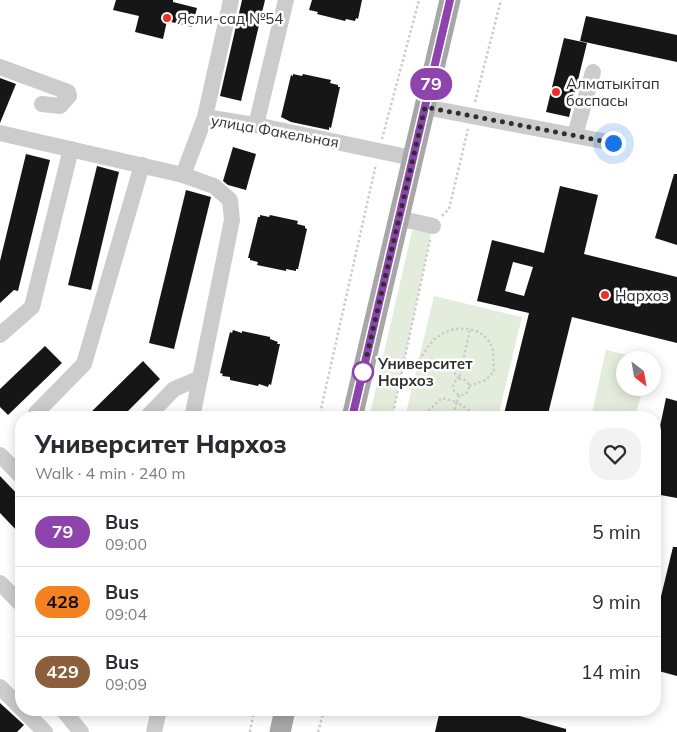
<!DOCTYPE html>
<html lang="en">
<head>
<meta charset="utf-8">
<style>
	:root { --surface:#fff; --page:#f2f2f3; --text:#2b2b33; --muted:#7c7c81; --line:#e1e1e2 }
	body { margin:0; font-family:Mulish,sans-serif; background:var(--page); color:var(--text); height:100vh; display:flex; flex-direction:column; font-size:19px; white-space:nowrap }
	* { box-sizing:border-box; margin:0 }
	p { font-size:16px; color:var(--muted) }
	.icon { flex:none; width:28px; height:28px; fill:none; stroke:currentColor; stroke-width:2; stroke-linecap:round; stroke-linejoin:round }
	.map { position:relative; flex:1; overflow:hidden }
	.sheet { position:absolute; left:15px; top:411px; width:646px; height:305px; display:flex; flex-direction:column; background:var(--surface); border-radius:20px; box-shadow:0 2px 12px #0003 }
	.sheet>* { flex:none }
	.badge { padding:0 10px; border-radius:16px; font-size:18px; line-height:32px }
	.needle { width:32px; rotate:149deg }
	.fabs { position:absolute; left:616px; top:351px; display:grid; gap:10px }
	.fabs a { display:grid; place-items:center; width:45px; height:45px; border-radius:50%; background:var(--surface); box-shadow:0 2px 12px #0003; font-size:25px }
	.you { position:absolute; width:25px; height:25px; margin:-12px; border:4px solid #fff; border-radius:50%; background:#1a73e8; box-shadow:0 0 0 8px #1a73e833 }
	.map>.badge { position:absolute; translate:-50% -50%; box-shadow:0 0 0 2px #fff }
	.round { display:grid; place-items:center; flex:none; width:52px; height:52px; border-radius:20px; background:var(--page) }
	.overview { display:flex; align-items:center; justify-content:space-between; height:85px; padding:0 20px }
	h1 { font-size:24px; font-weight:800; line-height:38px }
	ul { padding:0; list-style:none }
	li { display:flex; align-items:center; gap:15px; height:70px; padding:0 20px; border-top:1px solid var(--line) }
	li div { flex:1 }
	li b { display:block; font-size:19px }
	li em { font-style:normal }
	li .badge { min-width:55px; font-weight:700; text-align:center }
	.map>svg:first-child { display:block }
</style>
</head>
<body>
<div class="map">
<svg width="677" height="732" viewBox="0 0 677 732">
	<rect width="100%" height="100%" fill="#fff"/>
	<g fill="#e4eddc">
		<path d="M 421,228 L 431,234 L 392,417 L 369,418 L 412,231 Z"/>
		<path d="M 434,296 L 522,317 L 498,417 L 405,417 Z"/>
		<path d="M 606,350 L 651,360 L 625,360 L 625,388 L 643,388 L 635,417 L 591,417 Z"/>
	</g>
	<g fill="#161616" fill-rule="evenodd">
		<path d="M 116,0 L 173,0 L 173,2 L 197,8 L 192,27 L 167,21 L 163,39 L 135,32 L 139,16 L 113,10 Z"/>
		<path d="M 242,0 L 265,0 L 241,101 L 220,96 Z"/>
		<path d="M 312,0 L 362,0 L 358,19 L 356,18 L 355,21 L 346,19 L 345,21 L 317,14 L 318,12 L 309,10 Z"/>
		<path d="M 586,16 L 677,35 L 677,62 L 580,41 Z"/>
		<path d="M 564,38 L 587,43 L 569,117 L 546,112 Z"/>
		<path d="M 293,74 L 302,76 L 303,74 L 331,80 L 330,83 L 338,85 L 338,87 L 340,87 L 331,128 L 329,127 L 329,130 L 291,122 L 281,117 L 291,75 L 293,76 Z"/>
		<path d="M 0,78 L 16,84 L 0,123 Z"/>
		<path d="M 233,147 L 256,154 L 246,190 L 228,185 L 223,181 Z"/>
		<path d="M 26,154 L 50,160 L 18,291 L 14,290 L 0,303 L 0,261 Z"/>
		<path d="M 97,166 L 119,172 L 91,290 L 68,285 Z"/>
		<path d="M 674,174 L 677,174 L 677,245 L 655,238 Z"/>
		<path d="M 560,186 L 598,195 L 584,254 L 677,277 L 677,343 L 572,317 L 547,418 L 503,418 L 529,313 L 477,301 L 492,240 L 544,253 ZM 513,262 L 533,267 L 524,296 L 505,291 Z"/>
		<path d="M 186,190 L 211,197 L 174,349 L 149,343 Z"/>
		<path d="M 260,215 L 269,217 L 270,215 L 298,221 L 297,224 L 305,226 L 305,228 L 307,229 L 298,269 L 296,269 L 296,271 L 286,269 L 286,271 L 257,265 L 258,262 L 250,260 L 250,258 L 248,258 L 258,217 L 260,217 Z"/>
		<path d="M 233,330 L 242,333 L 242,331 L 270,337 L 270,339 L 278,342 L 277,344 L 280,344 L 271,385 L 269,384 L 268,387 L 259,384 L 258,386 L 230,380 L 230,377 L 222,376 L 223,374 L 220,373 L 230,332 L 232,333 Z"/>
		<path d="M 45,346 L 62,363 L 8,415 L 0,407 L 0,389 Z"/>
		<path d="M 143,361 L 160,379 L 121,418 L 85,418 Z"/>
		<path d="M 666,398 L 677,401 L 677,498 L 655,494 L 655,450 Z"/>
		<path d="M 0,476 L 21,498 L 21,535 L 0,513 Z"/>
		<path d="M 673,547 L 677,547 L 677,676 L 655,670 L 655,621 Z"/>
		<path d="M 0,703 L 24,725 L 17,732 L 0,732 Z"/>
		<path d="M 440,710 L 498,710 L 566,729 L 566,732 L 435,732 Z"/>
	</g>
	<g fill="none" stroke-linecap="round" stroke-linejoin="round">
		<g stroke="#ccc" stroke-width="2.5" stroke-dasharray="2.5 2.5" stroke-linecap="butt">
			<path d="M 475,102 L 501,0"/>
			<path d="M 382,139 L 419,0"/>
			<path d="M 442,216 L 449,209 L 468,129"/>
			<path d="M 419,360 C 424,353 429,344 436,338 C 454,323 487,325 493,351 C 494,357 493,365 494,371 L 486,380 L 469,386"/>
			<path d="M 419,360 C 440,358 447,361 459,379 L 470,329"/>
			<circle cx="461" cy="387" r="8"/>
			<path d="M 459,395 L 457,402 L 476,415 L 477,418"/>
			<path d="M 319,418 L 376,164"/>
			<path d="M 392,418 L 430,240"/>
			<path d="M 421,418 L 442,398 L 457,402 L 452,418"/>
			<path d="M 250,732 L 254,710"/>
			<path d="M 318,732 L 324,710"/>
		</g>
		<g stroke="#ccc" stroke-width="16">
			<path d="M 0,67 L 68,92 L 69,96 L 60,106 L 42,104"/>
			<path d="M 425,107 L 613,143"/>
			<path d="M 205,117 L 231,0"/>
			<path d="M 256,125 L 286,0"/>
			<path d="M 0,133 L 183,175 L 205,117 L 256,125 L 412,158"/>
			<path d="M 575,135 L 593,72"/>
			<path d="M 183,175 L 214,186 L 230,200 L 232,220 L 192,418"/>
			<path d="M 398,218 L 433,226"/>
			<path d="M 0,335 L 32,307 L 71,149"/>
			<path d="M 36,413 L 84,364 L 142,165"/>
			<path d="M 146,418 L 174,389 L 200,378"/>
			<path d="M 0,455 L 21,476"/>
			<path d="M 0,583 L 21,604"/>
			<path d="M 0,687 L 21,708"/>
			<path d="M 23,710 L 45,732"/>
			<path d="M 63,710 L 81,732"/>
			<path d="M 154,732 L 159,710"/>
		</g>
		<g stroke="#a7a7a7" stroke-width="21">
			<path d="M 352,418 L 450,0"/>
			<path d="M 280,732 L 285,710"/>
		</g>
	</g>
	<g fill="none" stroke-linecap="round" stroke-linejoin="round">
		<g stroke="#fff" stroke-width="11">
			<path id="line" d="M 352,418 L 450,0"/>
		</g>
		<use href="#line" stroke="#8e44ad" stroke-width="8"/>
		<path stroke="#2f2f2f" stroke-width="5" stroke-dasharray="0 9" d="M 363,372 L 425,107 L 613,143"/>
	</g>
	<g fill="#ef2e29" stroke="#fff" stroke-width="2">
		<circle cx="167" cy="18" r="5"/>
		<circle cx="556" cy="92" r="5"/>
		<circle cx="605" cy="295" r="5"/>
	</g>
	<circle fill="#fff" stroke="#8e44ad" stroke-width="2.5" cx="363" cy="372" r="10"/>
	<g text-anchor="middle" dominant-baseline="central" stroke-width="5" stroke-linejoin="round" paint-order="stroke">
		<g font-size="15" fill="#2f2f2f" stroke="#fff" text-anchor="start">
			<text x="177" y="18">Ясли-сад №54</text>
			<text x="566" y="83">Алматыкітап<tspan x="566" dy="17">баспасы</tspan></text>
			<text x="615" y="295">Нархоз</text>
		</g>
		<g font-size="15" fill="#2f2f2f" stroke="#fff">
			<text transform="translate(275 131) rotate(10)">улица Факельная</text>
		</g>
		<g font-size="15" font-weight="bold" fill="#2f2f2f" stroke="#fff" text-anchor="start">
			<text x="378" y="363">Университет<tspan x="378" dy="17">Нархоз</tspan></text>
		</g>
	</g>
</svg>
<div class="fabs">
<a><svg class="needle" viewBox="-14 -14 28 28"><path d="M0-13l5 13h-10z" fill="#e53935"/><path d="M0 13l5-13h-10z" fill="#7c7c81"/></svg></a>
</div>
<div class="you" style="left:613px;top:143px"></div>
<b class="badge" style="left:431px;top:84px;background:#8e44ad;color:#fff">79</b>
<section class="sheet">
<div class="overview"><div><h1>Университет Нархоз</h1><p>Walk · 4 min · 240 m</p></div><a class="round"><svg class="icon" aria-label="heart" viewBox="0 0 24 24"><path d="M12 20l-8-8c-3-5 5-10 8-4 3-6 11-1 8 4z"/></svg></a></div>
<ul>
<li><span class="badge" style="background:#8e44ad;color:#fff">79</span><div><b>Bus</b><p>09:00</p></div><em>5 min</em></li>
<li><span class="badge" style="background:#f58220;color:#111">428</span><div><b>Bus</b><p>09:04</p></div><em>9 min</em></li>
<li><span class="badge" style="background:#8b5e3c;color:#fff">429</span><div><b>Bus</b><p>09:09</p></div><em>14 min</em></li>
</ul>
</section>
</div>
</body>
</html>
